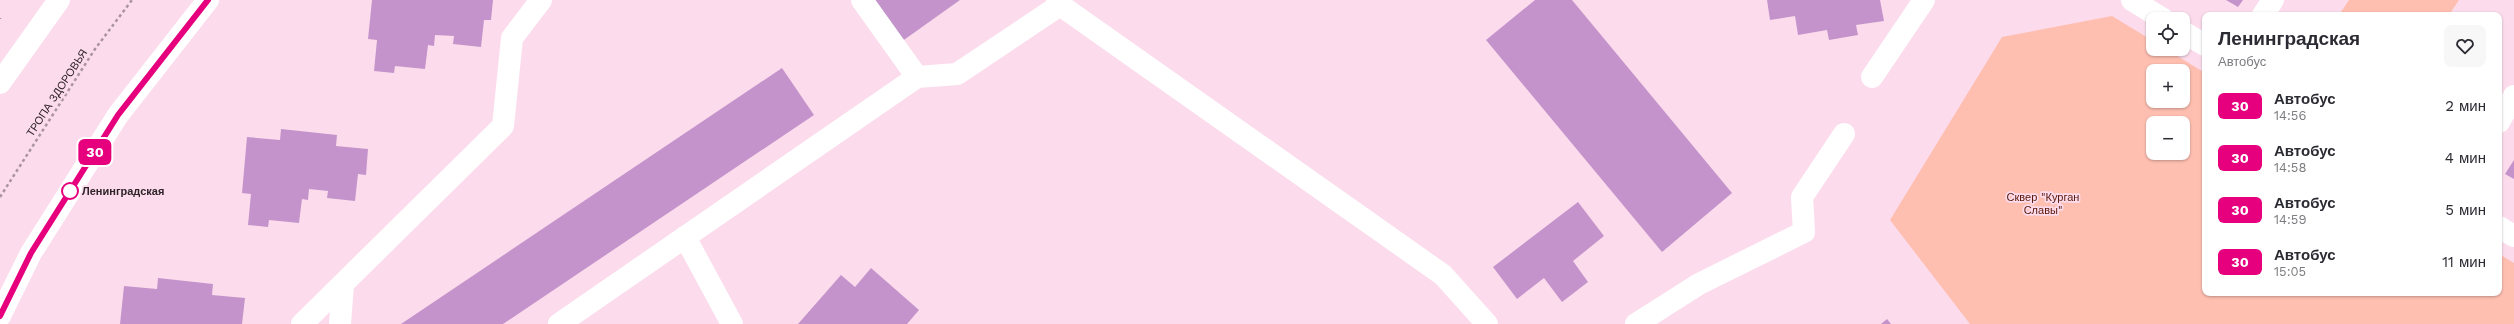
<!DOCTYPE html>
<html lang="ru">
<head>
<meta charset="utf-8">
<style>
	:root { --surface:#fff; --page:#f7f7f7; --text:#2b2b33; --muted:#7c7c81 }
	body { margin:0; font-family:"Work Sans",sans-serif; background:var(--page); color:var(--text); height:100vh; display:flex; flex-direction:column; font-size:15px; white-space:nowrap }
	* { box-sizing:border-box; margin:0 }
	p { font-size:13px; color:var(--muted) }
	.icon { flex:none; width:22px; height:22px; fill:none; stroke:currentColor; stroke-width:2; stroke-linecap:round; stroke-linejoin:round }
	.map { position:relative; flex:1; overflow:hidden }
	.details { position:absolute; left:2202px; top:12px; width:300px; height:284px; display:flex; flex-direction:column; background:var(--surface); border-radius:8px; box-shadow:0 1px 3px #0004 }
	.details>* { flex:none }
	.badge { padding:0 8px; border-radius:6px; font-size:14px; line-height:26px }
	.buttons { position:absolute; left:2146px; top:12px; display:grid; gap:8px }
	.buttons a { display:grid; place-items:center; width:44px; height:44px; border-radius:8px; background:var(--surface); box-shadow:0 1px 3px #0004; font-size:20px }
	.map>.badge { position:absolute; translate:-50% -50%; box-shadow:0 0 0 2px #fff }
	.round { display:grid; place-items:center; flex:none; width:42px; height:42px; border-radius:8px; background:var(--page) }
	.head { display:flex; align-items:center; justify-content:space-between; height:68px; padding:0 16px }
	h1 { font-size:19px; font-weight:700; line-height:30px }
	ul { padding:0; list-style:none }
	li { display:flex; align-items:center; gap:12px; height:52px; padding:0 16px }
	li div { flex:1 }
	li b { display:block; font-size:15px }
	li em { font-style:normal }
	li .badge { min-width:44px; font-weight:700; text-align:center }
	.map>svg:first-child { display:block }
</style>
</head>
<body>
<div class="map">
<svg width="2514" height="324" viewBox="0 0 2514 324">
	<rect width="100%" height="100%" fill="#fcdcec"/>
	<g fill="#febeb0" fill-rule="evenodd">
		<path d="M 2349,0 L 2459,0 L 2449,15 L 2339,15 Z"/>
		<path d="M 2112,16 L 2153,41 L 2153,49 L 2166,49 L 2205,73 L 2205,293 L 2499,293 L 2499,254 L 2514,263 L 2514,324 L 1970,324 L 1890,220 L 2002,37 ZM 2153,71 L 2183,71 L 2183,101 L 2153,101 ZM 2153,123 L 2183,123 L 2183,153 L 2153,153 Z"/>
	</g>
	<g fill="#c493cb">
		<path d="M 372,0 L 493,0 L 491,20 L 484,20 L 481,47 L 453,44 L 454,36 L 435,35 L 434,46 L 428,45 L 425,69 L 395,66 L 394,73 L 374,71 L 377,40 L 368,39 Z"/>
		<path d="M 873,0 L 960,0 L 901,42 Z"/>
		<path d="M 1535,0 L 1572,0 L 1732,193 L 1662,252 L 1486,40 Z"/>
		<path d="M 1767,0 L 1880,0 L 1884,21 L 1856,25 L 1858,35 L 1829,40 L 1827,30 L 1798,35 L 1795,16 L 1770,20 Z"/>
		<path d="M 2226,0 L 2243,0 L 2238,7 Z"/>
		<path d="M 782,68 L 814,115 L 503,324 L 401,324 Z"/>
		<path d="M 281,129 L 337,135 L 336,146 L 368,149 L 366,175 L 358,174 L 355,201 L 327,198 L 328,191 L 309,189 L 308,200 L 302,199 L 299,223 L 269,220 L 268,227 L 248,225 L 251,194 L 242,193 L 247,137 L 280,140 Z"/>
		<path d="M 2514,160 L 2514,179 L 2505,174 Z"/>
		<path d="M 1578,202 L 1604,236 L 1573,261 L 1588,282 L 1562,302 L 1544,278 L 1517,299 L 1493,267 Z"/>
		<path d="M 871,268 L 919,310 L 907,324 L 798,324 L 841,275 L 855,287 Z"/>
		<path d="M 158,278 L 213,284 L 212,295 L 245,298 L 242,324 L 120,324 L 124,286 L 157,289 Z"/>
		<path d="M 1887,319 L 1891,324 L 1881,324 Z"/>
	</g>
	<g fill="none" stroke-linecap="round" stroke-linejoin="round">
		<g stroke="#ab93a0" stroke-width="2.5" stroke-dasharray="3 3" stroke-linecap="butt">
			<path d="M 0,18 L 0,19"/>
			<path d="M 0,197 L 95,49 L 132,0"/>
		</g>
		<g stroke="#fff" stroke-width="22">
			<path d="M 862,0 L 917,77"/>
			<path d="M 1057,0 L 1060,5 L 1443,275 L 1487,324"/>
			<path d="M 2132,0 L 2163,19"/>
			<path d="M 2263,15 L 2273,0"/>
			<path d="M 2183,32 L 2205,45"/>
			<path d="M 1872,77 L 1924,0"/>
			<path d="M 0,83 L 59,0"/>
			<path d="M 2499,122 L 2514,96"/>
			<path d="M 2499,227 L 2514,236"/>
			<path d="M 685,237 L 732,324"/>
			<path d="M 0,316 L 31,253 L 118,115 L 208,0"/>
			<path d="M 302,324 L 503,126 L 512,38 L 541,0"/>
			<path d="M 340,324 L 343,284"/>
			<path d="M 559,324 L 917,77 L 957,74 L 1060,5"/>
			<path d="M 1636,324 L 1699,284 L 1804,232 L 1802,197 L 1844,134"/>
		</g>
	</g>
	<g fill="none" stroke-linecap="round" stroke-linejoin="round">
		<g stroke="#fff" stroke-width="9">
			<path id="line" d="M 0,316 L 31,253 L 118,115 L 208,0"/>
		</g>
		<use href="#line" stroke="#e6007e" stroke-width="6"/>
	</g>
	<circle fill="#fff" stroke="#e6007e" stroke-width="2" cx="70" cy="191" r="8"/>
	<g text-anchor="middle" dominant-baseline="central" stroke-width="3.5" stroke-linejoin="round" paint-order="stroke">
		<g font-size="11" fill="#2f232a" stroke="#fcdcec">
			<text transform="translate(57 93) rotate(-57)">ТРОПА ЗДОРОВЬЯ</text>
		</g>
		<g font-size="11" font-weight="bold" fill="#2f232a" stroke="#fcdcec" text-anchor="start">
			<text x="82" y="191">Ленинградская</text>
		</g>
		<g font-size="11" fill="#581507" stroke="#fcdcec">
			<text x="2043" y="197">Сквер "Курган<tspan x="2043" dy="13">Славы"</tspan></text>
		</g>
	</g>
</svg>
<div class="buttons">
<a><svg class="icon" aria-label="locate" viewBox="0 0 24 24"><circle cx="12" cy="12" r="6"/><path d="M12 2v4M12 18v4M2 12h4M18 12h4"/></svg></a>
<a>+</a>
<a>−</a>
</div>
<b class="badge" style="left:95px;top:152px;background:#e6007e;color:#fff">30</b>
<section class="details">
<div class="head"><div><h1>Ленинградская</h1><p>Автобус</p></div><a class="round"><svg class="icon" aria-label="heart" viewBox="0 0 24 24"><path d="M12 20l-8-8c-3-5 5-10 8-4 3-6 11-1 8 4z"/></svg></a></div>
<ul>
<li><span class="badge" style="background:#e6007e;color:#fff">30</span><div><b>Автобус</b><p>14:56</p></div><em>2 мин</em></li>
<li><span class="badge" style="background:#e6007e;color:#fff">30</span><div><b>Автобус</b><p>14:58</p></div><em>4 мин</em></li>
<li><span class="badge" style="background:#e6007e;color:#fff">30</span><div><b>Автобус</b><p>14:59</p></div><em>5 мин</em></li>
<li><span class="badge" style="background:#e6007e;color:#fff">30</span><div><b>Автобус</b><p>15:05</p></div><em>11 мин</em></li>
</ul>
</section>
</div>
</body>
</html>
